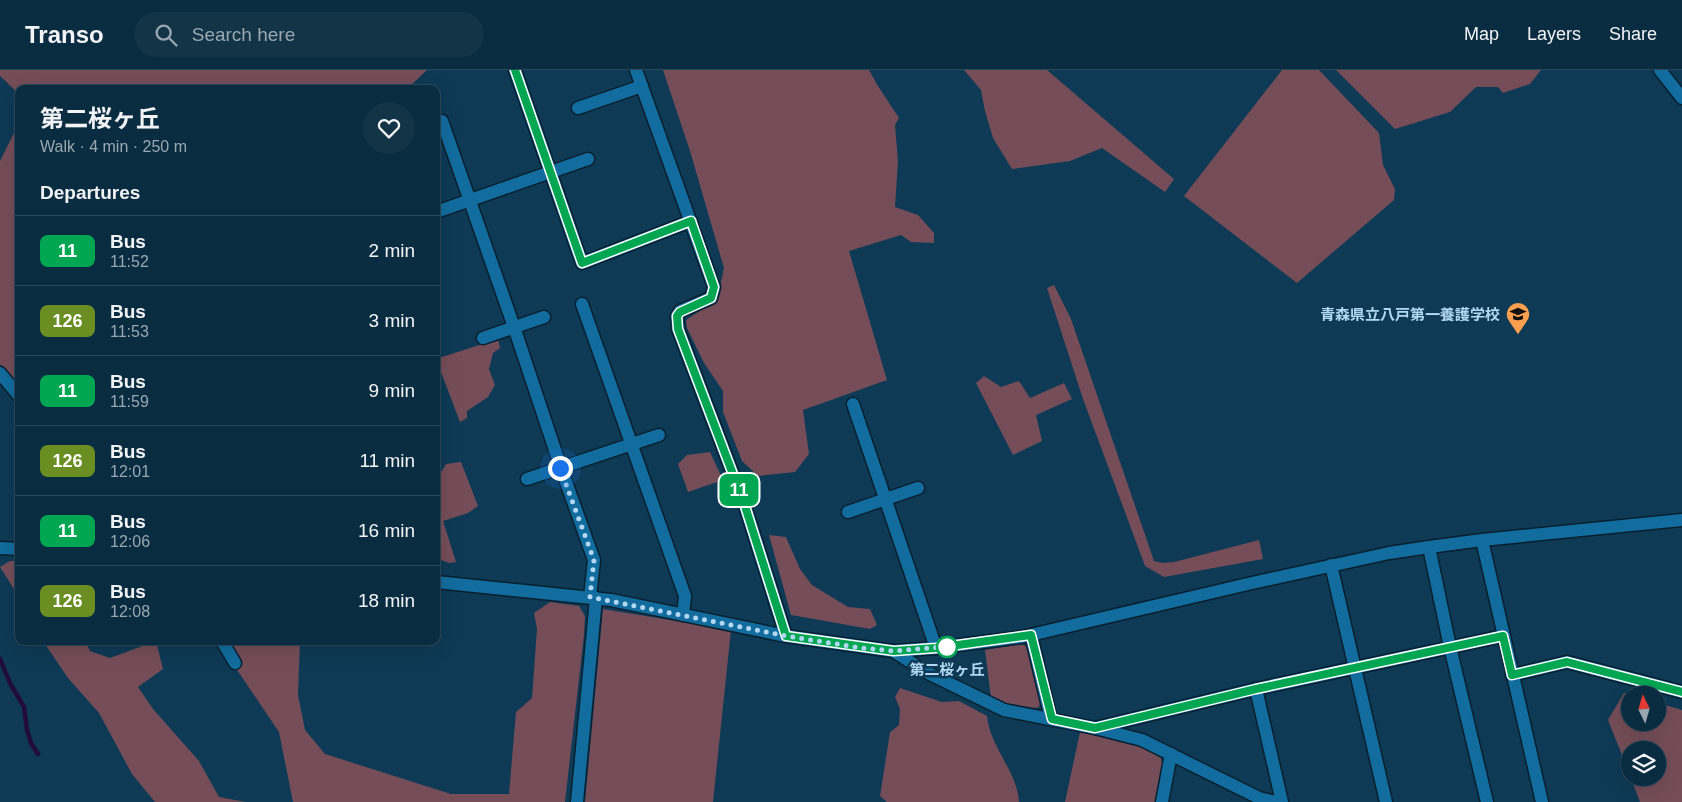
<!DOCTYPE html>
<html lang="en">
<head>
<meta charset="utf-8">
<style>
	:root { --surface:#0a2c40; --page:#133447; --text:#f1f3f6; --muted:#99a7b1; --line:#2a4859 }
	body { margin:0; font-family:Arial,"Noto Sans JP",sans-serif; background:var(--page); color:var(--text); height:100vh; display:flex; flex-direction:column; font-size:19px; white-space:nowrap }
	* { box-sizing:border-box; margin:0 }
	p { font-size:16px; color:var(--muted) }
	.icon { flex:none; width:28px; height:28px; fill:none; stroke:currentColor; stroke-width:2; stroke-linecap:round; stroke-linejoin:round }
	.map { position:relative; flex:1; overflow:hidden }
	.panel { position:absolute; left:15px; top:15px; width:425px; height:560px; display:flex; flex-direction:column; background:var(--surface); border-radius:10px; box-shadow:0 5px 20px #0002,0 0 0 1px var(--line) }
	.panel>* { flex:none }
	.badge { padding:0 10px; border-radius:8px; font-size:18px; line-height:32px }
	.needle { width:32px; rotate:355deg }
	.buttons { position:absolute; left:1621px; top:616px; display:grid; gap:10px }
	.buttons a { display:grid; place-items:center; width:45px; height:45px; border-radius:50%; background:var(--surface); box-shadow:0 5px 20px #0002,0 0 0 1px var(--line); font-size:25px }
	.you { position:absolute; width:25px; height:25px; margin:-12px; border:4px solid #fff; border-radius:50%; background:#1a73e8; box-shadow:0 0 0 8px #1a73e833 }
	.map>.badge { position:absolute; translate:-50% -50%; box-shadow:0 0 0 2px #fff }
	h2 { padding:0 25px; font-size:19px; line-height:45px }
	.round { display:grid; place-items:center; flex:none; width:52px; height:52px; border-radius:26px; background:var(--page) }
	.head { display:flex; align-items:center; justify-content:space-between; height:85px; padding:0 25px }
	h1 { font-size:24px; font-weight:700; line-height:38px }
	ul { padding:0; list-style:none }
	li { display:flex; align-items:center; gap:15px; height:70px; padding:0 25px; border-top:1px solid var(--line) }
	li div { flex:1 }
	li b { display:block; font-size:19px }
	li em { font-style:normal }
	li .badge { min-width:55px; font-weight:700; text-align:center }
	header { display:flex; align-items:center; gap:30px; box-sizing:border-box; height:70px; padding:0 25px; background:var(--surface); border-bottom:1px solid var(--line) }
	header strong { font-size:24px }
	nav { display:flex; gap:28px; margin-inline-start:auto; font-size:18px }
	.search { width:350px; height:45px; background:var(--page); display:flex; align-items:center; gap:12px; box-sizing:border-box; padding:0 18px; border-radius:28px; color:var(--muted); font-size:19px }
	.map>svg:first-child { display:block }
</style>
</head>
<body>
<header>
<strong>Transo</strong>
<div class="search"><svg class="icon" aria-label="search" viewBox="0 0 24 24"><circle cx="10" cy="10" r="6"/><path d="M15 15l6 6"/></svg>Search here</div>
<nav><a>Map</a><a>Layers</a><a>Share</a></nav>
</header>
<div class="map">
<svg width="1682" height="732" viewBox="0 0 1682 732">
	<rect width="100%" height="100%" fill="#0e3a55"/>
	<g fill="#744d58">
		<path d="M 0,0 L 427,0 L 407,19 L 19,19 L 19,24 L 0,6 Z"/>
		<path d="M 663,0 L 869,0 L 878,16 L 899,48 L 895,55 L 898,91 L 895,137 L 918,145 L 934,163 L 934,173 L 911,172 L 901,165 L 849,181 L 887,310 L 803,340 L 809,384 L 795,402 L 758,406 L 742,391 L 723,342 L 723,321 L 704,293 L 687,258 L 686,250 L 717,230 L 724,198 L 690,81 Z"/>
		<path d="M 964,0 L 1047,0 L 1174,109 L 1165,122 L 1102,78 L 1070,91 L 1012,99 L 993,68 L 985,41 L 981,20 Z"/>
		<path d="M 1282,0 L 1319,0 L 1379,63 L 1383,95 L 1395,119 L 1394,130 L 1297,213 L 1184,126 Z"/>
		<path d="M 1336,0 L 1541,0 L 1530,14 L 1503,23 L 1498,17 L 1476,17 L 1450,42 L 1395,59 Z"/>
		<path d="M 19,53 L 19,316 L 0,294 L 0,91 Z"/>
		<path d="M 1054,215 L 1071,249 L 1154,491 L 1163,493 L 1174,492 L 1259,470 L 1263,489 L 1164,507 L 1145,496 L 1083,329 L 1047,218 Z"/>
		<path d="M 498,269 L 500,278 L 493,283 L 489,299 L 495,315 L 488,327 L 467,341 L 467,348 L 460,352 L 436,289 Z"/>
		<path d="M 984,306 L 1001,317 L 1019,311 L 1030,328 L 1064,313 L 1072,329 L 1036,345 L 1042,371 L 1013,385 L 976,313 Z"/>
		<path d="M 710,382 L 723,410 L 688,422 L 678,394 L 687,385 Z"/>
		<path d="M 461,392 L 478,436 L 468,443 L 443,451 L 456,492 L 449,493 L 436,488 L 436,401 L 442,401 L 446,394 Z"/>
		<path d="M 769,465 L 786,467 L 800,499 L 812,515 L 848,537 L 870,539 L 877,555 L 870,559 L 791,545 Z"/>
		<path d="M 10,491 L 19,491 L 19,527 L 0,497 Z"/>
		<path d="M 550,532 L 579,536 L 585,546 L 584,565 L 565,732 L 293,732 L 279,662 L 223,579 L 219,571 L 300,571 L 298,625 L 305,660 L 325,684 L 451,724 L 509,724 L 516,642 L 532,628 L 537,559 L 534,543 Z"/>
		<path d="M 603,539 L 731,560 L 713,732 L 585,732 Z"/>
		<path d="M 43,571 L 85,571 L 90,581 L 110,588 L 156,571 L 163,599 L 138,617 L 153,639 L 199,691 L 219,727 L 246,732 L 155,732 L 132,704 L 99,643 L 68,608 Z"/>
		<path d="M 1022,574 L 1031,579 L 1040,633 L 1039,637 L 1035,638 L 1003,633 L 991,628 L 985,580 Z"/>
		<path d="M 900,618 L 942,632 L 959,631 L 987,646 C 990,677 1017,701 1019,732 L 887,732 L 880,726 L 890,662 L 899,655 L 900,639 L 895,627 Z"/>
		<path d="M 1624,623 L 1630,625 L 1630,652 L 1658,652 L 1658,633 L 1682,640 L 1682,732 L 1640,732 L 1631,708 L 1658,708 L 1658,680 L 1630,680 L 1630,705 L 1608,650 Z"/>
		<path d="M 1080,662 L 1143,677 L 1161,688 L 1162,694 L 1155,732 L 1065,732 Z"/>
	</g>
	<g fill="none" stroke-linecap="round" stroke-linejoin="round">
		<path stroke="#210c3b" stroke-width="4.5" d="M 0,589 L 10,613 L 24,637 L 27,660 L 31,673 L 38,684"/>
		<g stroke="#072030" stroke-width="15">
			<g id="minor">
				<path d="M 515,0 L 582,193 L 691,151"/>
				<path d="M 636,0 L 714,217 L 711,228 L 680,241 L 677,246 L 678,259 L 745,436 L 786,566"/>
				<path d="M 1660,0 L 1682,28"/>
				<path d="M 578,38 L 642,16"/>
				<path d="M 442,51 L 514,257 L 561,398 L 594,490 L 590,527"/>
				<path d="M 436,142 L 588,89"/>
				<path d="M 582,234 L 685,526 L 683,545"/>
				<path d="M 483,268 L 544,247"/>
				<path d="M 0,303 L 19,326"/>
				<path d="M 853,334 L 936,578"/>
				<path d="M 527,409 L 659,365"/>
				<path d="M 848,442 L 918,418"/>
				<path d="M 1482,470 L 1542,732"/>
				<path d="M 1429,477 L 1450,577 L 1487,732"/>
				<path d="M 0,478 L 19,479"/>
				<path d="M 1331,495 L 1386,732"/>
				<path d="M 436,512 L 611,530 L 786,566 L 893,581 L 936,578 L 1022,567 L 1252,513 L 1389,483 L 1429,477 L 1482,470 L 1682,450"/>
				<path d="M 1031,565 L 1051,649"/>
				<path d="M 222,571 L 235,593"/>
				<path d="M 893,581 L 928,603 L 1004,640 L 1095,658 L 1142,670 L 1259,728 L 1276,732"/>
				<path d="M 1512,605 L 1567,592 L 1682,622"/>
				<path d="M 1256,619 L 1282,732"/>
				<path d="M 1095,658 L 1256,619 L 1503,566"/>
				<path d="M 577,732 L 596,528"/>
				<path d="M 1162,732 L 1171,684"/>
			</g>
		</g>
		<use href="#minor" stroke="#126c9d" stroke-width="12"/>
	</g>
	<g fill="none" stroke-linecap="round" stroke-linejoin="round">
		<g stroke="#fff" stroke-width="11">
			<path id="line" d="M 515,0 L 582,193 L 691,151 L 714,217 L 711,228 L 680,242 L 677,246 L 678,259 L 745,436 L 786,566 L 894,581 L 936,578 L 1031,565 L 1052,649 L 1095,658 L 1256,619 L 1503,566 L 1512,605 L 1567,592 L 1682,622"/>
		</g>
		<use href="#line" stroke="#00a651" stroke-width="8"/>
		<path stroke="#b2d7f2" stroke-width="5" stroke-dasharray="0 9" d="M 560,398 L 594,490 L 590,527 L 786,566 L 862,578 L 894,581 L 953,576 L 947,577"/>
	</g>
	<defs>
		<g id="school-pin" transform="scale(1.25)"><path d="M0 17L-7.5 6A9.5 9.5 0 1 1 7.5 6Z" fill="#fa9f4e" stroke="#0e3a55"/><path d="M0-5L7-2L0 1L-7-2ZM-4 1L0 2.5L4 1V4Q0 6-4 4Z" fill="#111"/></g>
	</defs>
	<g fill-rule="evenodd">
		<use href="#school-pin" x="1518" y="244"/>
	</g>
	<circle fill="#fff" stroke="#00a651" stroke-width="2.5" cx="947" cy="577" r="10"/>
	<g text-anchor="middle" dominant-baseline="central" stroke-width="5" stroke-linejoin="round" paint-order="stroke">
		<g font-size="15" font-weight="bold" fill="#b2d7f2" stroke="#0e3a55" text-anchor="end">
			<text x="1500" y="244">青森県立八戸第一養護学校</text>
		</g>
		<g font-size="15" font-weight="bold" fill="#b2d7f2" stroke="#0e3a55">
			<text x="947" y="599">第二桜ヶ丘</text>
		</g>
	</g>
</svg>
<div class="buttons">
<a><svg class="needle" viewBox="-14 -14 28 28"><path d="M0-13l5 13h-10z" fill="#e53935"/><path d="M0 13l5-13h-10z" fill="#99a7b1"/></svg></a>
<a><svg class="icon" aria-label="layers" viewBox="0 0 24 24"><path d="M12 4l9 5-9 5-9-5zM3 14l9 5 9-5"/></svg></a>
</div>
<div class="you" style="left:560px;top:398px"></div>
<b class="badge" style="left:739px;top:420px;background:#00a651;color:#fff">11</b>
<section class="panel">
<div class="head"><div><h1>第二桜ヶ丘</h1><p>Walk · 4 min · 250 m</p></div><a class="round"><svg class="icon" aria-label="heart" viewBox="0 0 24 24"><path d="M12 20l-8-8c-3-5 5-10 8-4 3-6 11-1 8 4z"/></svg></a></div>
<h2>Departures</h2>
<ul>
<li><span class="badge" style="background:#00a651;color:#fff">11</span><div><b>Bus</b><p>11:52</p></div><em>2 min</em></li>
<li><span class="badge" style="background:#6b8e23;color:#fff">126</span><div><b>Bus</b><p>11:53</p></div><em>3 min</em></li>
<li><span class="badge" style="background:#00a651;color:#fff">11</span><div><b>Bus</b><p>11:59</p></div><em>9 min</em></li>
<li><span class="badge" style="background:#6b8e23;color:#fff">126</span><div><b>Bus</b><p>12:01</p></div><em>11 min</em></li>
<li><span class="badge" style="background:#00a651;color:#fff">11</span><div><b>Bus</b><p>12:06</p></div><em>16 min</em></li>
<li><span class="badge" style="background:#6b8e23;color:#fff">126</span><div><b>Bus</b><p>12:08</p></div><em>18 min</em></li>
</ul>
</section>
</div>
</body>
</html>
